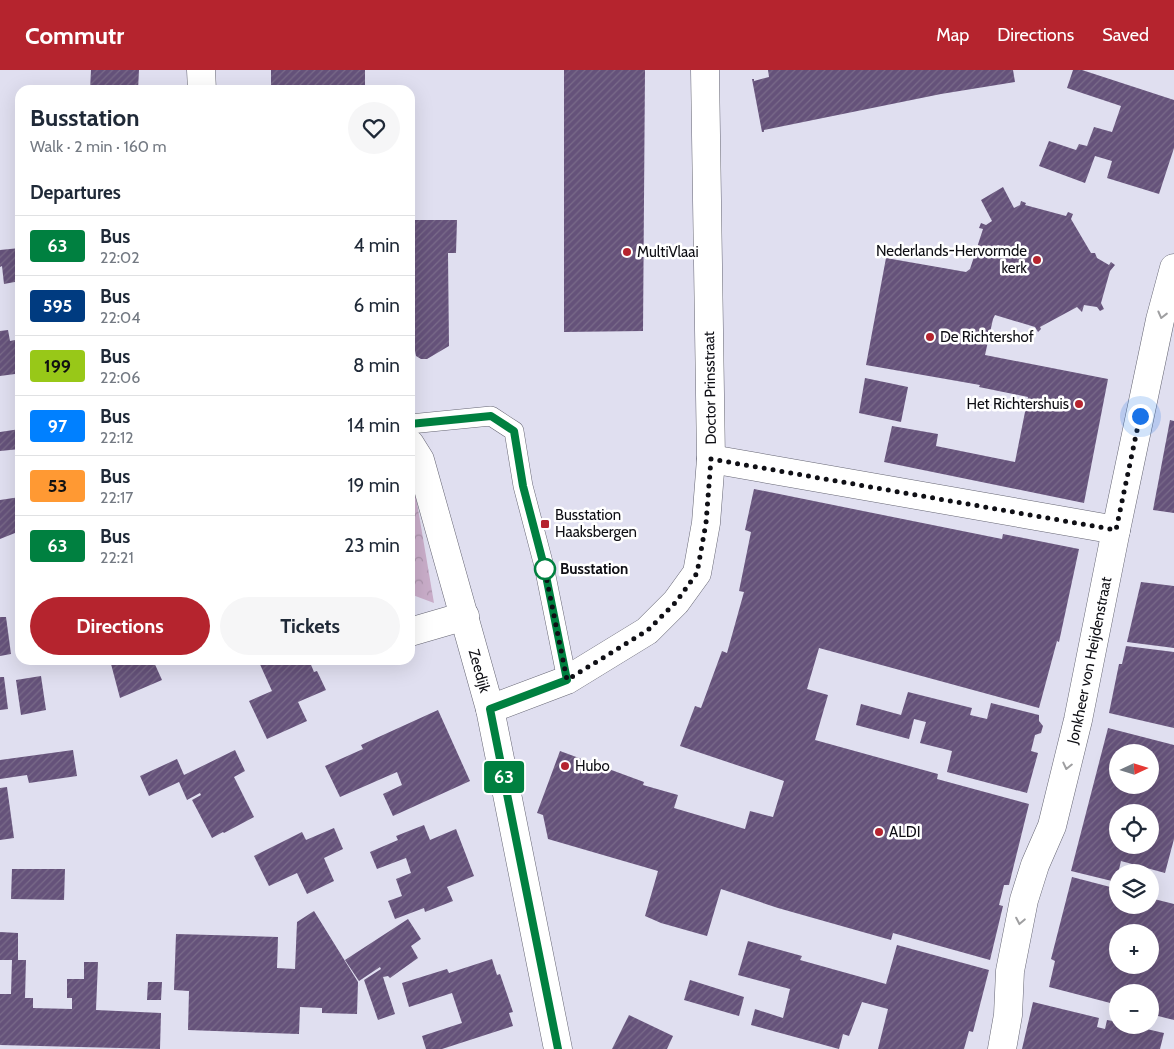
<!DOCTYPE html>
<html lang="en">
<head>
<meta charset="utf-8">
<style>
	:root { --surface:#fff; --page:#f6f6f7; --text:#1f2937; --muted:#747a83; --line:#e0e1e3; --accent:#b5242e }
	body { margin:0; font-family:Cabin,sans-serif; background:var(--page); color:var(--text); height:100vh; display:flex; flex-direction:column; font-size:19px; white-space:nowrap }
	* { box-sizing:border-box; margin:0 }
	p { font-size:16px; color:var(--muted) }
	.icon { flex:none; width:28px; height:28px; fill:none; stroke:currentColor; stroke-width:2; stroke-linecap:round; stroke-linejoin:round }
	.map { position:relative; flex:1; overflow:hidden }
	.panel { position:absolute; left:15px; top:15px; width:400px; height:580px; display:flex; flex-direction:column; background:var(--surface); border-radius:15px; box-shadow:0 5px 20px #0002 }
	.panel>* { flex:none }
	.badge { padding:0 10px; border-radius:4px; font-size:18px; line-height:32px }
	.needle { width:32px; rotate:86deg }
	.buttons { position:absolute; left:1109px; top:674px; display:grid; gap:10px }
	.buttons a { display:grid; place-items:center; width:50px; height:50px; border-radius:50%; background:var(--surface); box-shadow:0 5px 20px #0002; font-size:25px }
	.you { position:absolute; width:25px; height:25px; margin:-12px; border:4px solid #fff; border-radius:50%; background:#1a73e8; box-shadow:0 0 0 8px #1a73e833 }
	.map>.badge { position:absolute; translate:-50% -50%; box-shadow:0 0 0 2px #fff }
	h2 { padding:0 15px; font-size:19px; line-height:45px }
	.round { display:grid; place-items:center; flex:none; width:52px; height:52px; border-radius:26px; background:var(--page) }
	.head { display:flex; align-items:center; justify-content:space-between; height:85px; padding:0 15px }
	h1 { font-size:24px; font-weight:800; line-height:38px }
	.action { display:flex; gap:10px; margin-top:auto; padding:10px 15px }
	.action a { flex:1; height:58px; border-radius:30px; background:var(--accent); color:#fff; font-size:20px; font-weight:800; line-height:58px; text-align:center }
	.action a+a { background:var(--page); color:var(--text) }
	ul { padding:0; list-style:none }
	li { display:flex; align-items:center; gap:15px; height:60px; padding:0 15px; border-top:1px solid var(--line) }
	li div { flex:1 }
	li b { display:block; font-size:19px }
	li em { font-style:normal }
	li .badge { min-width:55px; font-weight:700; text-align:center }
	header { display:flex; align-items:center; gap:30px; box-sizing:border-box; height:70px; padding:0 25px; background:var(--accent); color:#fff }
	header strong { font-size:24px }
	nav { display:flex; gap:28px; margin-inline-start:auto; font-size:18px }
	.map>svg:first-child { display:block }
</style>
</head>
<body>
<header>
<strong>Commutr</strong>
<nav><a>Map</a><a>Directions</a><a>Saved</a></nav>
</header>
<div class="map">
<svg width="1174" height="979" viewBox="0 0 1174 979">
	<defs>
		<pattern id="forest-crowns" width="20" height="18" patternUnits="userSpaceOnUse" patternTransform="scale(1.25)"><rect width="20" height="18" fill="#c9adc9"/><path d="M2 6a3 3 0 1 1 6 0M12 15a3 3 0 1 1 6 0" fill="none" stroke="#ab94ac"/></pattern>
		<pattern id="building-hatch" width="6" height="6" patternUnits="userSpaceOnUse" patternTransform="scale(1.25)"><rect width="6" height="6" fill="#65527a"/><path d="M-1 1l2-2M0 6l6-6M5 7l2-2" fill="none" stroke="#7a6b8a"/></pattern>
	</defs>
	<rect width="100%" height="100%" fill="#e0dff0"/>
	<path fill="url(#forest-crowns)" d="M 410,414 L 416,427 L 434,533 L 410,524 Z"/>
	<g fill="url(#building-hatch)" fill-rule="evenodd">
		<path d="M 91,0 L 139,0 L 138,20 L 90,20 Z"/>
		<path d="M 271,0 L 365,0 L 365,20 L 265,20 L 271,17 Z"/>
		<path d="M 564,0 L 645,0 L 643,261 L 564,262 Z"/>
		<path d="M 768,0 L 1013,0 L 1015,12 L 941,24 L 764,60 L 764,62 L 762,62 L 752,9 L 754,9 L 754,11 L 769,7 Z"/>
		<path d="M 1073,0 L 1082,0 L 1174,30 L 1174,78 L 1159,124 L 1107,108 L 1112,91 L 1095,86 L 1085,113 L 1039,96 L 1049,71 L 1076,80 L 1079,74 L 1087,76 L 1094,57 L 1112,62 L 1121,36 L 1067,18 Z"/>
		<path d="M 1003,117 L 1014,138 L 1020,135 L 1021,131 L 1026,133 L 1025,135 L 1066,146 L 1068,142 L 1073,144 L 1071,149 L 1091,183 L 1095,183 L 1097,188 L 1109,195 L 1111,192 L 1115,195 L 1110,201 L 1101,233 L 1104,239 L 1100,241 L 1097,237 L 1084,235 L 1082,242 L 1077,237 L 1040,257 L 1041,259 L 1038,262 L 1035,257 L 995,245 L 993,249 L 985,285 L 1108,309 L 1084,433 L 884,392 L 892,356 L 938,364 L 936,376 L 1015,392 L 1028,327 L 979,317 L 980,315 L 866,295 L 886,188 L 966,202 L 970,199 L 983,159 L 979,158 L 981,153 L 986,155 L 992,151 L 981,130 Z"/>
		<path d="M 410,150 L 457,150 L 456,183 L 448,183 L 449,276 L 427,289 L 421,289 L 416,286 L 414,276 L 410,276 Z"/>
		<path d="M 20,178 L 20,211 L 4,214 L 2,196 L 0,197 L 0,180 Z"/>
		<path d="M 8,260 L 10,271 L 20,269 L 20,318 L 17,319 L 15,304 L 0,306 L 0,261 Z"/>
		<path d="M 865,308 L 908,317 L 901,352 L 859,343 Z"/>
		<path d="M 1170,350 L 1174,351 L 1174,443 L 1153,440 Z"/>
		<path d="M 20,359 L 20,379 L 0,381 L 0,362 Z"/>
		<path d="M 754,419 L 1002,469 L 1003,464 L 1079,479 L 1059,572 L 1057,571 L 1039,638 L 819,578 L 807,619 L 828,625 L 815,670 L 938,704 L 937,709 L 1029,734 L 1009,815 L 1004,815 L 999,835 L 1003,836 L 990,890 L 893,863 L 891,870 L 778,838 L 721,819 L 707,866 L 661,853 L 645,846 L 658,801 L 548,769 L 543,745 L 537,743 L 560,681 L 644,712 L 643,715 L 678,725 L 674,738 L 745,759 L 750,741 L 773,747 L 784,711 L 680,676 L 695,636 L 701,638 L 722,581 L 727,583 L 744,522 L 739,521 L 751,462 L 745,460 Z"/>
		<path d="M 20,427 L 20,461 L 0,469 L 0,430 Z"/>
		<path d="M 1141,512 L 1174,516 L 1174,578 L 1127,572 Z"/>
		<path d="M 0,547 L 6,547 L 11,584 L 0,586 Z"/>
		<path d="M 1126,576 L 1174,582 L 1174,658 L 1109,643 L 1119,594 L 1122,594 Z"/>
		<path d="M 122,590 L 153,590 L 162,610 L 120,628 L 111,594 Z"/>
		<path d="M 258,590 L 309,590 L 314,602 L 317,601 L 326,620 L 298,632 L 307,651 L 267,669 L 249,631 L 272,621 Z"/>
		<path d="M 41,606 L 46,640 L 21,645 L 16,610 Z"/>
		<path d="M 0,607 L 4,607 L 8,639 L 0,640 Z"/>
		<path d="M 908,622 L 972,638 L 970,645 L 987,649 L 991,633 L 1039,645 L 1039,651 L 1043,656 L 1041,663 L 1035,665 L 1031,681 L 1038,683 L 1027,723 L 947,702 L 952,681 L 920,673 L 926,652 L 914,649 L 909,669 L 856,655 L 861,634 L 901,645 Z"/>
		<path d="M 438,640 L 470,711 L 393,746 L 383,724 L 402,715 L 397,702 L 340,727 L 325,696 L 363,679 L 361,675 Z"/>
		<path d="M 1108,658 L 1174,675 L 1174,769 L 1165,803 L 1121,791 L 1116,812 L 1071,801 ZM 1118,682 L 1150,682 L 1150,715 L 1118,715 ZM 1118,742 L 1150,742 L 1150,775 L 1118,775 Z"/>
		<path d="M 73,680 L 77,706 L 29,713 L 27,705 L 0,709 L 0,690 Z"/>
		<path d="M 235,680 L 245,701 L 234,707 L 254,747 L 224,763 L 223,762 L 212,768 L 192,730 L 201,725 L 200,723 L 187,730 L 179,712 L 149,726 L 140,706 L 177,689 L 184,705 Z"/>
		<path d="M 7,717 L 14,768 L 0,770 L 0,718 Z"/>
		<path d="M 424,755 L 430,770 L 456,759 L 474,806 L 447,817 L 453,831 L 425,842 L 424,838 L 395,849 L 388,831 L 402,826 L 396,809 L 411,803 L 406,788 L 377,799 L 370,782 L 398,770 L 396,766 Z"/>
		<path d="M 334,758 L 343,779 L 324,788 L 334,811 L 307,824 L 297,803 L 269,816 L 254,786 L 302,762 L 306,770 Z"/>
		<path d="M 12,799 L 65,799 L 64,830 L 11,829 Z"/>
		<path d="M 1072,807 L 1118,819 L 1118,835 L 1150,835 L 1150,828 L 1174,834 L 1174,950 L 1150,944 L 1150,922 L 1118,922 L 1118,935 L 1049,917 L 1055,891 L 1051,889 ZM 1118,862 L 1150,862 L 1150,895 L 1118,895 Z"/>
		<path d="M 314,841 L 358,912 L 357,944 L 322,943 L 322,938 L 300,937 L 299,964 L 188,960 L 189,921 L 174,920 L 176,864 L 278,867 L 277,898 L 295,899 L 297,852 Z"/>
		<path d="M 408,849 L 421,869 L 411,876 L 418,888 L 390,908 L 388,906 L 383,907 L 395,944 L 378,950 L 364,910 L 381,899 L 380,897 L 359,911 L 345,890 Z"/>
		<path d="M 0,862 L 18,863 L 18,890 L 26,890 L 25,928 L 33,928 L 33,938 L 72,939 L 72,928 L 67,928 L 67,909 L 84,909 L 84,892 L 98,892 L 96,940 L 161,943 L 160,979 L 0,975 L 0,924 L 11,924 L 12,890 L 0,890 Z"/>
		<path d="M 748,871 L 802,886 L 800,890 L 886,914 L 897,875 L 989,900 L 973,962 L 969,961 L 964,979 L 878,979 L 888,939 L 862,932 L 849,966 L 843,964 L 839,979 L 751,955 L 755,939 L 783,948 L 790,919 L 738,905 Z"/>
		<path d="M 492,889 L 497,905 L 500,904 L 513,942 L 509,943 L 513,956 L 442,979 L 426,979 L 422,966 L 462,953 L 452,923 L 409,937 L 402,913 L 447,899 L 449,903 Z"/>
		<path d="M 690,910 L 744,927 L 739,946 L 684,930 Z"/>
		<path d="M 148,912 L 162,912 L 161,930 L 147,930 Z"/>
		<path d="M 1033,932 L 1099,948 L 1097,957 L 1105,959 L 1107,950 L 1118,952 L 1118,955 L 1129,955 L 1164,963 L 1160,979 L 1022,979 Z"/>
		<path d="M 629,945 L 673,966 L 667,979 L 612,979 Z"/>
	</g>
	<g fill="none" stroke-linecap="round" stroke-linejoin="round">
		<g stroke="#656573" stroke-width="20">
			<path id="service" d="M 410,354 L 491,346 L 514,361 L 523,416 L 544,496 L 567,610"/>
		</g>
		<g stroke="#656573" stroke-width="29">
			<g id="minor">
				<path d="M 711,389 L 1116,460"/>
				<path d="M 410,562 L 465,546"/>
				<path d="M 490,639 L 567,610 L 647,561 L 676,532 L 697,503 L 706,453 L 711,389 L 705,0"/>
				<path id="s1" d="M 1002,979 L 1008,945 L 1010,901 L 1024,830 L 1035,795 L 1052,756 L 1078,650 L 1116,460 L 1160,250 L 1174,198"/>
			</g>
		</g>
		<g stroke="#656573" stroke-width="29">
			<g id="secondary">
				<path d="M 201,0 L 202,20"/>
				<path id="s2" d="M 410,374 L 420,390 L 490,639 L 558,979"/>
			</g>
		</g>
		<use href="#service" stroke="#fff" stroke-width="19"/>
		<use href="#minor" stroke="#fff" stroke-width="28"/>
		<use href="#secondary" stroke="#fff" stroke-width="28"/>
	</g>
	<defs><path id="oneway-chevron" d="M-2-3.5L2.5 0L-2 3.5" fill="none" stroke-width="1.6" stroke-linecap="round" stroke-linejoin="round" transform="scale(1.25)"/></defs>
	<g stroke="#9f9fa1">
		<use href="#oneway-chevron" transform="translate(1162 245) rotate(104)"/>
		<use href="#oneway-chevron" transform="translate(1067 696) rotate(103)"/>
		<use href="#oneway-chevron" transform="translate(1020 851) rotate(101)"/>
	</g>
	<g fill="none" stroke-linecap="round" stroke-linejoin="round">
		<g stroke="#fff" stroke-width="11">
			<path id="line" d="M 410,354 L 491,346 L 514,361 L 523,416 L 544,496 L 567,610 L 490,639 L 558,979"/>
		</g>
		<use href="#line" stroke="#008040" stroke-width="8"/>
		<path stroke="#0f0f15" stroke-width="5" stroke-dasharray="0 9" d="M 545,499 L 544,496 L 567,610 L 648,560 L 676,532 L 697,503 L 706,453 L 711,389 L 1116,460 L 1140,346"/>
	</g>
	<g fill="#b5242e" stroke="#fff" stroke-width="2">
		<circle cx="627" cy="182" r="5"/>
		<circle cx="1037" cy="190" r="5"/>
		<circle cx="930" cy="267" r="5"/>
		<circle cx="1079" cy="334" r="5"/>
		<rect x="540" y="449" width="10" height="10" rx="2.5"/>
		<circle cx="565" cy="696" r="5"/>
		<circle cx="879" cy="762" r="5"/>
	</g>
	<circle fill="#fff" stroke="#008040" stroke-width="2.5" cx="545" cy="499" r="10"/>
	<g text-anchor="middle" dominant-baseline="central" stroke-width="5" stroke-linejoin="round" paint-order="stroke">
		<g font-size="15" fill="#0f0f15" stroke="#fff" text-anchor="start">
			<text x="1027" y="181" text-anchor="end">Nederlands-Hervormde<tspan x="1027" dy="17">kerk</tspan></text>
			<text x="637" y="182">MultiVlaai</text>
			<text x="940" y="267">De Richtershof</text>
			<text x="1069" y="334" text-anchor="end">Het Richtershuis</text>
			<text x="555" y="445">Busstation<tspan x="555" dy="17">Haaksbergen</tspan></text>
			<text x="575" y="696">Hubo</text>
			<text x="889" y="762">ALDI</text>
		</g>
		<g font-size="15" fill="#0f0f15" stroke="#fff">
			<text transform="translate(710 318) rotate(-91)">Doctor Prinsstraat</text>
			<text stroke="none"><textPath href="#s1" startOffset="400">Jonkheer von Heijdenstraat</textPath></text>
			<text stroke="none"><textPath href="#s2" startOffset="238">Zeedijk</textPath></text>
		</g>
		<g font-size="15" font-weight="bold" fill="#0f0f15" stroke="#fff" text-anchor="start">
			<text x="560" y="499">Busstation</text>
		</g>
	</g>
</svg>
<div class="buttons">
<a><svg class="needle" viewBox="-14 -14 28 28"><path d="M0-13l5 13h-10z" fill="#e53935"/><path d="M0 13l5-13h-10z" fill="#747a83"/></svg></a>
<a><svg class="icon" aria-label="locate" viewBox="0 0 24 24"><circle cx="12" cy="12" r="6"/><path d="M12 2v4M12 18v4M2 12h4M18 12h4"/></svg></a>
<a><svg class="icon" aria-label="layers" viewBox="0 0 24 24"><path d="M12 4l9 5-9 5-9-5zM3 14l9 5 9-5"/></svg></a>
<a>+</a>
<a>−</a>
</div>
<div class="you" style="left:1140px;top:346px"></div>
<b class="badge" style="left:504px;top:707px;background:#008040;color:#fff">63</b>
<section class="panel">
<div class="head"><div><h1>Busstation</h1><p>Walk · 2 min · 160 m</p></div><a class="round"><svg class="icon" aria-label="heart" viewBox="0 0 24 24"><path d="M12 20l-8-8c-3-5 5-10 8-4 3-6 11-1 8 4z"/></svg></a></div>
<h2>Departures</h2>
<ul>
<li><span class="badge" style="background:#008040;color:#fff">63</span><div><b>Bus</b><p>22:02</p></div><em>4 min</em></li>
<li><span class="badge" style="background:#003b80;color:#fff">595</span><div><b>Bus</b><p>22:04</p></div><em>6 min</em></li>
<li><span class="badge" style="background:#98c818;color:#111">199</span><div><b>Bus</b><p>22:06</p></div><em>8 min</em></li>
<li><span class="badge" style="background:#0080ff;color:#fff">97</span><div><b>Bus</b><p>22:12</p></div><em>14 min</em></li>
<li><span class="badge" style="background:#f93;color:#111">53</span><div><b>Bus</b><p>22:17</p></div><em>19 min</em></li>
<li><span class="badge" style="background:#008040;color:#fff">63</span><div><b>Bus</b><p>22:21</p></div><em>23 min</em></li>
</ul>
<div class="action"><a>Directions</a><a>Tickets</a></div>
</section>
</div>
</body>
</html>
